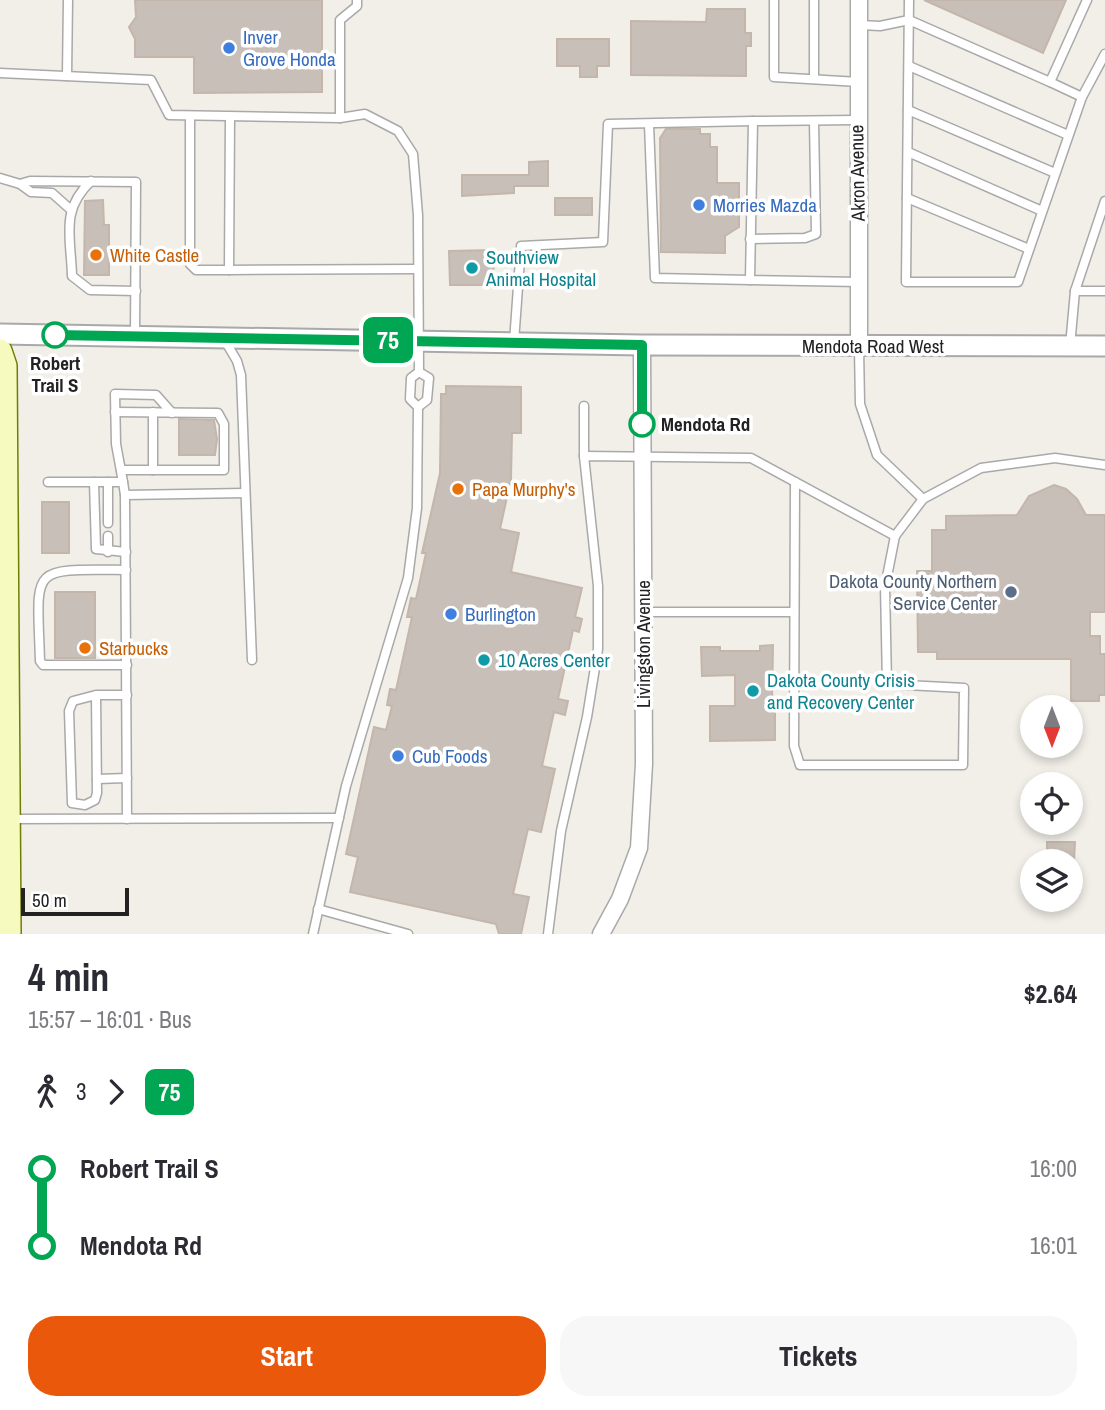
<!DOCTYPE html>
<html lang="en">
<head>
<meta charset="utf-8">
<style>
	:root { --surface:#fff; --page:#f7f7f7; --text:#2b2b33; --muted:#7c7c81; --accent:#ea580c }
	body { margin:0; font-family:"Archivo Narrow",sans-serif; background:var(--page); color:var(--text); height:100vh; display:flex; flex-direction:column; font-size:26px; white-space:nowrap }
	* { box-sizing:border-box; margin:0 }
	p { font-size:23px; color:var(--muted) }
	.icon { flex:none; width:38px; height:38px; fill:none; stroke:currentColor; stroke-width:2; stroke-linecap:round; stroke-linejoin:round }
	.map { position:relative; height:934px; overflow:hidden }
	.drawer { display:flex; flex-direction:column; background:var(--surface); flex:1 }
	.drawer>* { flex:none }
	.badge { padding:0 14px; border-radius:10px; font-size:24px; line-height:46px }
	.needle { width:46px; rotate:180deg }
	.tools { position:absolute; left:1020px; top:695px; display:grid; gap:14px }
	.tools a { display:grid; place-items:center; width:63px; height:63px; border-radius:50%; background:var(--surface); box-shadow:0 4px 10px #0003; font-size:35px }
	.scale { position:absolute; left:21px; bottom:18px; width:108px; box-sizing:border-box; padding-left:7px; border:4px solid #222; border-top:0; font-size:19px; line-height:24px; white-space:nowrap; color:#222; -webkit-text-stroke:5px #fff; paint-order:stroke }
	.map>.badge { position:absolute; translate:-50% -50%; box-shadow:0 0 0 4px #fff }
	.legs { display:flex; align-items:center; gap:10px; height:77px; padding:0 28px; font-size:23px }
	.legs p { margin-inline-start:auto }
	.summary { display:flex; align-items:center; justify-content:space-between; height:119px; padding:0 28px }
	h1 { font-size:38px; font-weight:700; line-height:52px }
	.cta { display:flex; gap:14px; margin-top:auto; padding:14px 28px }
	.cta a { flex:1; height:80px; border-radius:28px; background:var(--accent); color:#fff; font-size:28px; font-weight:700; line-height:80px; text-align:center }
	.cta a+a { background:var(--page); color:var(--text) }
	ul { padding:0 28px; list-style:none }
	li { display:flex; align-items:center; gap:24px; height:77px; font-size:26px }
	li i { display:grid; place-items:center; width:10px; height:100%; margin:0 9px; background:currentColor }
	li i::after { content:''; width:18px; height:18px; margin:-9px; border:5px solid; border-radius:50%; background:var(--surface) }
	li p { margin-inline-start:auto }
	li:first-child i { background:linear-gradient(#0000 50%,currentColor 0) }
	li:last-child i { background:linear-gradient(currentColor 50%,#0000 0) }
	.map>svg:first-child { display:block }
</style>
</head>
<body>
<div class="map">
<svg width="1105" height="934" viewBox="0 0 1105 934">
	<rect width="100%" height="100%" fill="#f2efe9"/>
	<g fill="#c7bfb8" stroke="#c4b6ab" stroke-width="2">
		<path d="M 135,0 L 322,0 L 322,92 L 194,93 L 194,57 L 135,57 L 135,39 L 129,27 L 136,17 Z"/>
		<path d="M 924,0 L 1066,0 L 1043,53 Z"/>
		<path d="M 707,9 L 745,9 L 745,33 L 751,33 L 751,46 L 746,46 L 746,76 L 631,75 L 631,21 L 706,22 Z"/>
		<path d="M 557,39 L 609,39 L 609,66 L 597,66 L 597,77 L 580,77 L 580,66 L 557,66 Z"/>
		<path d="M 666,129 L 700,129 L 700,134 L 710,134 L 710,147 L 717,147 L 717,183 L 739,183 L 739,227 L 725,236 L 725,253 L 661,252 L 660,138 Z"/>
		<path d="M 548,161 L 548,186 L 514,186 L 514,193 L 462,196 L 462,175 L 529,175 L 529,162 Z"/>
		<rect x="555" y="198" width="37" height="17"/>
		<path d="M 103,200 L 104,225 L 109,225 L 109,275 L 84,275 L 85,201 Z"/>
		<path d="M 493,250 L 494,285 L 450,285 L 449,251 Z"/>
		<path d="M 446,386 L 521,387 L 521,433 L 512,433 L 511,479 L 500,529 L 519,533 L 511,572 L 582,588 L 575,617 L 582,619 L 579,632 L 573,630 L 558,699 L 568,701 L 565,715 L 554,712 L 542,766 L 555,769 L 541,832 L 528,829 L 513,894 L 529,897 L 521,934 L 499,934 L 496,924 L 350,892 L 358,857 L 346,854 L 374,727 L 386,730 L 392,706 L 387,705 L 390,689 L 396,690 L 412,617 L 407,617 L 411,598 L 416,599 L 426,553 L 422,553 L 440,473 L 441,394 L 446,394 Z"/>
		<path d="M 179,419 L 214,420 L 217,439 L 215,455 L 179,455 Z"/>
		<path d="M 1054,485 L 1066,489 L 1077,499 L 1086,515 L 1105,515 L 1105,612 L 1090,612 L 1090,636 L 1100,636 L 1100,654 L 1105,654 L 1105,695 L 1099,695 L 1099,701 L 1071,701 L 1071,659 L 937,659 L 937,652 L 918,652 L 917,571 L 932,571 L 932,530 L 946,530 L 946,516 L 1017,515 L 1029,496 Z"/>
		<rect x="42" y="502" width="27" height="51"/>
		<rect x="55" y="592" width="40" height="66"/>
		<path d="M 773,645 L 772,706 L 775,705 L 775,740 L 710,741 L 710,706 L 735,706 L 735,675 L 702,676 L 701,647 L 720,647 L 720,651 L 760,651 L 760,646 Z"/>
		<path d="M 1047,842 L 1075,842 L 1074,861 L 1047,861 Z"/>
	</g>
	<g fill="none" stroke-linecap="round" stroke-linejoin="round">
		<g stroke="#a9a9a9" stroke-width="11">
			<g id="service">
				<path d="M 774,0 L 774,77 L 859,82"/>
				<path d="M 909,0 L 906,282 L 1018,282 L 1082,97 L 1050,82"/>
				<path d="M 859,25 L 880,26 L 909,20 L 1050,82 L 1087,0"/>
				<path d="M 909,66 L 1068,135"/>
				<path d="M 0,73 L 151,80 L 169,115 L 340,118 L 340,20 L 357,6 L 357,0"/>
				<path d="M 67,76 L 68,0"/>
				<path d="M 814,79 L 814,0"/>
				<path d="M 1082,97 L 1105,54"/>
				<path d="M 908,110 L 1055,173"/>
				<path d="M 190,117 L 190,264 L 196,270 L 229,270"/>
				<path d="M 230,118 L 229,270 L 418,269"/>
				<path d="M 340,118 L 365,114 L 398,131 L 413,154 L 418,215 L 419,372"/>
				<path d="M 856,120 L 753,121 L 750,280 L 859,282"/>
				<path d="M 649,124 L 655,278 L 750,280"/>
				<path d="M 908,152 L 1042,211"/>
				<path d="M 0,178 L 20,184 L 31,192 L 52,193 L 70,209"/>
				<path d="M 91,181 C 60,210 71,237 72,276 L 90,290 L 136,291"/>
				<path d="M 20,184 L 30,181 L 136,182 L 135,335"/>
				<path d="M 907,198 L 1029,249"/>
				<path d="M 750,239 L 805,238 L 816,234 L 814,121"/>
				<path d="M 1075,291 L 1105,201"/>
				<path d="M 224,339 L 237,361 L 241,375 L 252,660"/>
				<path d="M 514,342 L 521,246 L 603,242 L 608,124 L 753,121"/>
				<path d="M 1070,346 L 1075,291 L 1105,291"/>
				<path d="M 859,348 L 860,404 L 877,455 L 923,499 L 981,468 L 1055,458 L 1105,465"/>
				<path d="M 584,406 L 584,456"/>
				<path d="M 418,407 L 427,400 L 429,378 L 419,372"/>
				<path d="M 115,412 L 218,413 L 224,424 L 224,470 L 121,470"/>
				<path d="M 153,470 L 153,412"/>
				<path d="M 48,482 L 94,482 L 96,549 L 126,552"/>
				<path d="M 94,482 L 123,482 L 125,495"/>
				<path d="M 108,482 L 108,523"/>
				<path d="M 123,482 L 116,444 L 115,394 L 156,395 L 172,413"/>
				<path d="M 795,482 L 794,746 L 800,765 L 963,765 L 964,688 L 887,684 L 885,587 L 895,536"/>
				<path d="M 108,536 L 108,552"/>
				<path d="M 126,570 C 28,569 37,565 40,661 L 43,665 L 127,665"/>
				<path d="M 643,612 L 794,612"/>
				<path d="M 96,695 L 73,701 L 69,711 L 72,803 L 85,805 L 95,800 L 97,793 L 96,695 L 127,695"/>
				<path d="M 97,779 L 127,778"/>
				<path d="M 9,819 L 339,818"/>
				<path d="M 127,819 L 125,495 L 245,493"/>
				<path d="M 318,909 L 408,934"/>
				<path d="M 313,934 L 346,786 L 408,578 L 417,508 L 418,407 L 410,399 L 411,378 L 419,372"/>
				<path d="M 548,934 L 561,831 L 587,717 L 598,649 L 598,586 L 584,456 L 751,458 L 895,536 L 923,499"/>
			</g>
		</g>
		<g stroke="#a9a9a9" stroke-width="19">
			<g id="minor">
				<path d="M 859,0 L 859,347"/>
				<path d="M 601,934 L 620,899 L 639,848 L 644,764 L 642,345"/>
			</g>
		</g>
		<g stroke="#a9a9a9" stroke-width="23">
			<path id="tertiary" d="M 0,334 L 642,345 L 1105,346"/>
		</g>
		<g stroke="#707d05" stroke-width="26">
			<path id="secondary" d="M 0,351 L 5,366 L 9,934"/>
		</g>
		<use href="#service" stroke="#fff" stroke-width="8"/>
		<use href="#minor" stroke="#fff" stroke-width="16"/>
		<use href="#tertiary" stroke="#fff" stroke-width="19"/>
		<use href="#secondary" stroke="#f7fabf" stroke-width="23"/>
	</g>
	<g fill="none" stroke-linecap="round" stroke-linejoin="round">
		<g stroke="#fff" stroke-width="16">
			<path id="line-1" d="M 55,335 L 642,345 L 642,424"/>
		</g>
		<use href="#line-1" stroke="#00a651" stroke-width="10"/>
	</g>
	<g fill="#3f7fe0" stroke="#fff" stroke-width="2.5">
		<circle cx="229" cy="48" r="7"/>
		<circle cx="699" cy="205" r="7"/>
		<circle cx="451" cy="614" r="7"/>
		<circle cx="398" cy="756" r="7"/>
	</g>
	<g fill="#e8710a" stroke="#fff" stroke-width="2.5">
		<circle cx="96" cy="255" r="7"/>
		<circle cx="458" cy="489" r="7"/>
		<circle cx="85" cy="648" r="7"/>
	</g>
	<g fill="#0f9aa8" stroke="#fff" stroke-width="2.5">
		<circle cx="472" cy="268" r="7"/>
		<circle cx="484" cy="660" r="7"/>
		<circle cx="753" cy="691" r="7"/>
	</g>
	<g fill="#fff" stroke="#00a651" stroke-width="3.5">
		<circle cx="55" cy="335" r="12"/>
		<circle cx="642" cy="424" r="12"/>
	</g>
	<circle fill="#5c6f8a" stroke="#fff" stroke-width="2.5" cx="1011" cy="592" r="7"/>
	<g text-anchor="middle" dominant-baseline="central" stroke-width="7" stroke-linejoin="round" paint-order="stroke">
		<g font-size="19" fill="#366cbe" stroke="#fff" text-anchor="start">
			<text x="243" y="37">Inver<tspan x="243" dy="22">Grove Honda</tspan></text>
			<text x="713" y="205">Morries Mazda</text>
			<text x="465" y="614">Burlington</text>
			<text x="412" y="756">Cub Foods</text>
		</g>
		<g font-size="19" fill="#222" stroke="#fff">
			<text transform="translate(857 173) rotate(-91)">Akron Avenue</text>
			<text x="873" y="346">Mendota Road West</text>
			<text transform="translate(643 644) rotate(-90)">Livingston Avenue</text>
		</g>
		<g font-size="19" fill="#c56008" stroke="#fff" text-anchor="start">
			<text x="110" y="255">White Castle</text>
			<text x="472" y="489">Papa Murphy's</text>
			<text x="99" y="648">Starbucks</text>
		</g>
		<g font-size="19" fill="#0d838f" stroke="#fff" text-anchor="start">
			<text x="486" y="257">Southview<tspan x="486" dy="22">Animal Hospital</tspan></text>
			<text x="498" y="660">10 Acres Center</text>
			<text x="767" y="680">Dakota County Crisis<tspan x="767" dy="22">and Recovery Center</tspan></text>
		</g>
		<g font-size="19" font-weight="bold" fill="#222" stroke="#fff">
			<text x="55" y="363">Robert<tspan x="55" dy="22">Trail S</tspan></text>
			<text x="661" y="424" text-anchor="start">Mendota Rd</text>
		</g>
		<g font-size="19" fill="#4e5e75" stroke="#fff" text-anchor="end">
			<text x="997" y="581">Dakota County Northern<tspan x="997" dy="22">Service Center</tspan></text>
		</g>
	</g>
</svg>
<div class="tools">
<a><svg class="needle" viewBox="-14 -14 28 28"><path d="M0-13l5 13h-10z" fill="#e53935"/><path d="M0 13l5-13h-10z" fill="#7c7c81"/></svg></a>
<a><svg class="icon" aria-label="locate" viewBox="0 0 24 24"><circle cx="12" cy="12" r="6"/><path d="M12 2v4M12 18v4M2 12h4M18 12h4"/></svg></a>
<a><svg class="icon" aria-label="layers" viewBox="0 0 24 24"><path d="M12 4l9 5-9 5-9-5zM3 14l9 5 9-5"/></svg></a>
</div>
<div class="scale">50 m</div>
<b class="badge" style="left:388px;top:340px;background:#00a651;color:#fff">75</b>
</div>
<section class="drawer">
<div class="summary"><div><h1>4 min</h1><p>15:57 – 16:01 · Bus</p></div><b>$2.64</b></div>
<div class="legs"><svg class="icon" aria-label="walk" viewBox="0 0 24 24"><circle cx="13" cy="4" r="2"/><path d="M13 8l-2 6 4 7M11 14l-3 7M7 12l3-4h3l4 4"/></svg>3<svg class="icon" aria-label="forward" viewBox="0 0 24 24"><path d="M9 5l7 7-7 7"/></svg><b class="badge" style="background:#00a651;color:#fff">75</b></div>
<ul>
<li><i style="color:#00a651"></i><b>Robert Trail S</b><p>16:00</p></li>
<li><i style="color:#00a651"></i><b>Mendota Rd</b><p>16:01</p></li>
</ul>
<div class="cta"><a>Start</a><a>Tickets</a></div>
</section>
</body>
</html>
